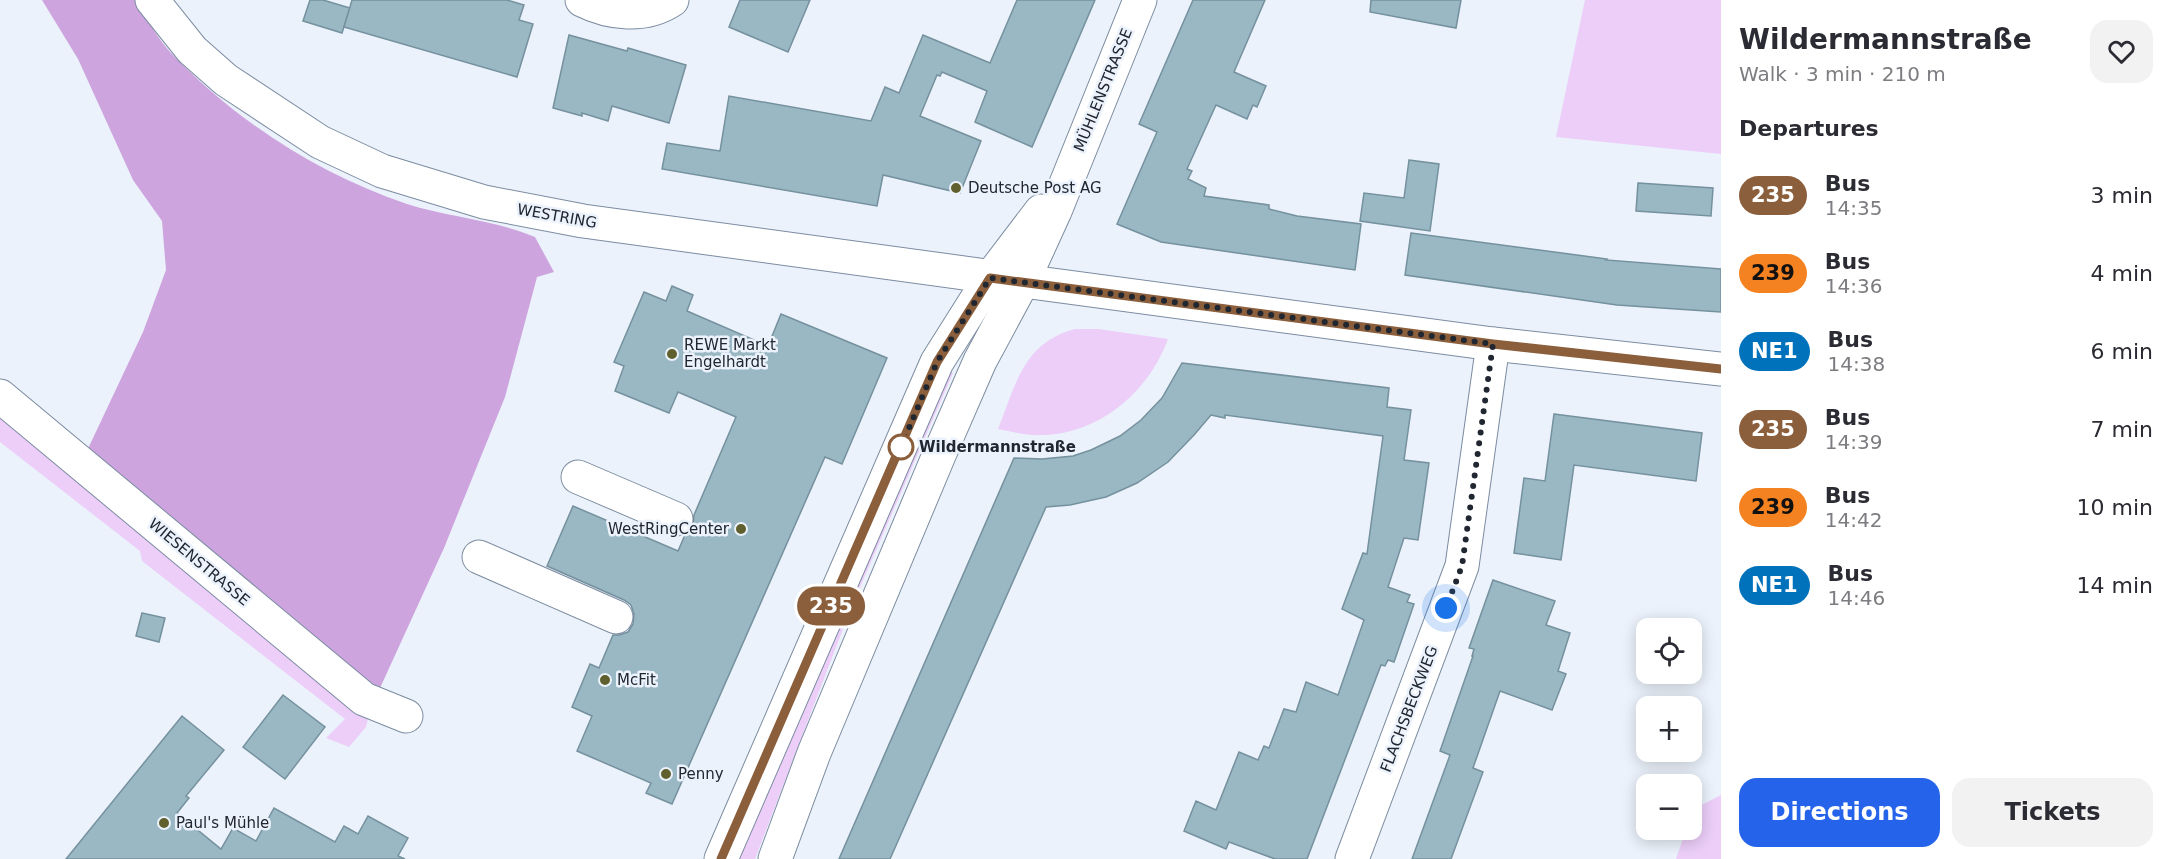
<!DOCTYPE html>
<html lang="en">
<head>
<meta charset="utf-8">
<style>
	:root { --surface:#fff; --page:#f2f2f3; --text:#2b2b33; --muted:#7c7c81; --accent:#2563eb }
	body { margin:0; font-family:"DejaVu Sans",sans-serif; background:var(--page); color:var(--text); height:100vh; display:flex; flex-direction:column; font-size:22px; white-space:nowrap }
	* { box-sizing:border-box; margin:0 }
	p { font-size:20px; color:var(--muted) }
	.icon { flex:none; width:33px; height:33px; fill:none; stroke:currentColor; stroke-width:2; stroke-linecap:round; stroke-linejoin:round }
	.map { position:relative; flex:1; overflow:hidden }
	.panel { display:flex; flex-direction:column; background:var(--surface); width:450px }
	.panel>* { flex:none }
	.badge { padding:0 12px; border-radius:20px; font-size:21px; line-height:39px }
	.fabs { position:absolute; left:1636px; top:618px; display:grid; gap:12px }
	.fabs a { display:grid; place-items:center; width:66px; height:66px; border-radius:12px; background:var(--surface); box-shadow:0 3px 15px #0003; font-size:30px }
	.you { position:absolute; width:30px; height:30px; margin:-15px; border:4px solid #fff; border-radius:50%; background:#1a73e8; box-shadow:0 0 0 9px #1a73e833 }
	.map>.badge { position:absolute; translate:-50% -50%; box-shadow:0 0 0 3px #fff }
	h2 { padding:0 18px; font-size:22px; line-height:54px }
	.round { display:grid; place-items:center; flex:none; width:63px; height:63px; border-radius:18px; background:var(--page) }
	.overview { display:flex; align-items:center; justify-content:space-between; height:102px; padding:0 18px }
	h1 { font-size:28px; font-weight:800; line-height:45px }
	.action { display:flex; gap:12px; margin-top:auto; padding:12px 18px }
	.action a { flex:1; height:69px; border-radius:18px; background:var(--accent); color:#fff; font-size:24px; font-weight:800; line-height:69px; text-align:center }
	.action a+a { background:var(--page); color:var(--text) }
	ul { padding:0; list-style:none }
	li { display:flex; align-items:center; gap:18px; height:78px; padding:0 18px }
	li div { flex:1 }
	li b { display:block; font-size:22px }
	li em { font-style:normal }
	li .badge { min-width:66px; font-weight:700; text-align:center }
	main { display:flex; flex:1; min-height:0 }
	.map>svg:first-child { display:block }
</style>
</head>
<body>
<main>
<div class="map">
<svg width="1721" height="859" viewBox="0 0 1721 859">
	<rect width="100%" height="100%" fill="#ebf2fb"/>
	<g fill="#eccef9">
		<path d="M 1585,0 L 1721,0 L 1721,154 L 1556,137 Z"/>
		<path d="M 1075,329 L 1098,329 L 1168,339 C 1149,391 1101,433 1044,435 C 1028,436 1013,432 998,429 C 1016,384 1023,343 1075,329 Z"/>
		<path d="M 946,370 L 953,373 L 851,608 L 755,859 L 738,859 Z"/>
		<path d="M 0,407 L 369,715 L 366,727 L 349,747 L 326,738 L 345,719 L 142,561 L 140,551 L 0,442 Z"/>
		<path d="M 1721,795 L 1721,859 L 1676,859 L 1686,830 L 1692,830 L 1692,810 Z"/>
	</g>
	<path fill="#cda4de" d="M 42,0 L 135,0 C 146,17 157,38 171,53 C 236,121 318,174 407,204 C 448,217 494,220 535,237 L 554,272 L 537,277 L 505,397 L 444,548 L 375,699 L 85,455 L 143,332 L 166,270 L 162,221 L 133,180 L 78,59 Z"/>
	<g fill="#9ab7c4" stroke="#75919e" stroke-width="1.5">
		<path d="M 310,0 L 323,0 L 350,8 L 342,33 L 303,21 Z"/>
		<path d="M 352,0 L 507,0 L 524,5 L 519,20 L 533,24 L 517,77 L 344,27 Z"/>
		<path d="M 740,0 L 810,0 L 788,52 L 729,27 Z"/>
		<path d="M 1017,0 L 1095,0 L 1032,147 L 975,122 L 987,91 L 942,72 L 940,76 L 937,75 L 920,116 L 981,141 L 960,193 L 883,175 L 877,206 L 662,169 L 667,143 L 720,151 L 729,96 L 871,121 L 885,87 L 899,93 L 923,35 L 990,63 Z"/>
		<path d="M 1193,0 L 1265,0 L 1234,72 L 1266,86 L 1257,107 L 1253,105 L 1247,119 L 1216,105 L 1187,169 L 1192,171 L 1188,179 L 1206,188 L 1204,196 L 1269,205 L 1269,209 L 1297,216 L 1361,224 L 1355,270 L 1161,242 L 1117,224 L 1157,132 L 1139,124 Z"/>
		<path d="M 1371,0 L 1461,0 L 1456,28 L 1370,12 Z"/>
		<path d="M 569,35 L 627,51 L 628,48 L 686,65 L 669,123 L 612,106 L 608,121 L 582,113 L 582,116 L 553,108 Z"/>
		<path d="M 1409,160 L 1439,164 L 1430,231 L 1360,221 L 1364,193 L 1404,198 Z"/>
		<path d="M 1638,183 L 1713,188 L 1711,216 L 1636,211 Z"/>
		<path d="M 1411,233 L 1607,259 L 1606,260 L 1721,269 L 1721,312 L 1617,305 L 1405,275 Z"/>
		<path d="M 672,286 L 693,295 L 687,311 L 768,346 L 781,314 L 887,358 L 842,464 L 825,457 L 672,804 L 646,793 L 651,783 L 577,751 L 592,716 L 572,707 L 590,664 L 599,668 L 613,635 L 619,635 L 628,632 L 633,624 L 634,614 L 631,605 L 624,600 L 547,566 L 573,506 L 678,551 L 685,535 L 693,527 L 694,515 L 736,417 L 678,392 L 669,413 L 615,391 L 624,366 L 614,362 L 644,292 L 666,301 Z"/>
		<path d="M 1182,363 L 1389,388 L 1387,407 L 1411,410 L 1404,460 L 1429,463 L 1418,540 L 1404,538 L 1388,587 L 1410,595 L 1407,602 L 1414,604 L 1394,662 L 1388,660 L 1385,666 L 1381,665 L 1307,859 L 1275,859 L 1229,842 L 1226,849 L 1184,831 L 1196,801 L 1216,810 L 1239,752 L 1258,760 L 1264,746 L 1269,748 L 1284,709 L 1296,712 L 1306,682 L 1338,695 L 1364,620 L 1342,609 L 1363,553 L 1367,554 L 1383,436 L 1225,415 L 1225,418 L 1211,415 L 1194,435 L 1168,462 L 1137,483 L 1106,497 L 1070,505 L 1046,507 L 890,859 L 839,859 L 1014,458 L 1042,459 L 1073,456 L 1091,450 L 1120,436 L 1141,420 L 1162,398 Z"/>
		<path d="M 1554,414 L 1702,433 L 1696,481 L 1574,465 L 1561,560 L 1514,553 L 1524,478 L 1545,481 Z"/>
		<path d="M 1493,580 L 1555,601 L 1546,625 L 1570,633 L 1558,671 L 1566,674 L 1552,710 L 1500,691 L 1473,768 L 1483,772 L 1451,859 L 1412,859 L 1450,755 L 1440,751 L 1473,656 L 1472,656 L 1474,649 L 1469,648 Z"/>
		<path d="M 142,613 L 165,618 L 159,642 L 136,636 Z"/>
		<path d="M 283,695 L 325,727 L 285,779 L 243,747 Z"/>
		<path d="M 182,716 L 224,750 L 186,796 L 189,798 L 177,813 L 221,849 L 233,828 L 256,841 L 274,808 L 335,842 L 344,826 L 358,834 L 368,816 L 408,838 L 398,856 L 405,859 L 66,859 Z"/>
	</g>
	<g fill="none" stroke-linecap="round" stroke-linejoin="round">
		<g stroke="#7c8ca1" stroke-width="35">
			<g id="minor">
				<path d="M 582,0 C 610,14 645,18 672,0"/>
				<path d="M 1023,281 L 1493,344 L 1721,369"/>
				<path d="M 0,396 L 364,699 L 406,716"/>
				<path d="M 578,477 L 676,519"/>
				<path d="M 479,557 L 616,617"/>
				<path d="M 1352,859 L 1462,566 L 1493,344"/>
			</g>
		</g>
		<g stroke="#7c8ca1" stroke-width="35">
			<g id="major">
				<path d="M 152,0 L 192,50 L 226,80 L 320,142 L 382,171 L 484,202 L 583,221 L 1023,281"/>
				<path d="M 721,859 L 937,362 L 990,278 L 1041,211"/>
				<path d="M 775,859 L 814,753 L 939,455 L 980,361 L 1023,281 L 1055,211 L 1140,0"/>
			</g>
		</g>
		<use href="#minor" stroke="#fff" stroke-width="33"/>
		<use href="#major" stroke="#fff" stroke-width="33"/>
	</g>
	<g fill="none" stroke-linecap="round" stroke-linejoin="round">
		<g stroke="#fff" stroke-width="14">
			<path id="line" d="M 721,859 L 937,362 L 990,278 L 1493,344 L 1721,369"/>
		</g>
		<use href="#line" stroke="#8b5e3c" stroke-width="9"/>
		<path stroke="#212730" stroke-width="6" stroke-dasharray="0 10.8" d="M 901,447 L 937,362 L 990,278 L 1493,344 L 1462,566 L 1446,608"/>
	</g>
	<g fill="#5f602d" stroke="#ebf2fb" stroke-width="2">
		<circle cx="956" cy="188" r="6"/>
		<circle cx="672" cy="354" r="6"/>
		<circle cx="741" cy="529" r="6"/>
		<circle cx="605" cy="680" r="6"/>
		<circle cx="666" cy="774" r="6"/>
		<circle cx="164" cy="823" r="6"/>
	</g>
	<circle fill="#fff" stroke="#8b5e3c" stroke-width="3" cx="901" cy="447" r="12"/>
	<g text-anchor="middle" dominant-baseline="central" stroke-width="5" stroke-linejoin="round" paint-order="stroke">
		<g font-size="15" fill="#212730" stroke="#ebf2fb">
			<text transform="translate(1103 90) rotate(-68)">MÜHLENSTRASSE</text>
			<text transform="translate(557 216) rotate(10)">WESTRING</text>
			<text transform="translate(199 562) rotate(40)">WIESENSTRASSE</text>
			<text transform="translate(1409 709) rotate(-69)">FLACHSBECKWEG</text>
		</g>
		<g font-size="15" fill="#212730" stroke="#ebf2fb" text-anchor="start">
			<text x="968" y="188">Deutsche Post AG</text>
			<text x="684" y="345">REWE Markt<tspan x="684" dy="17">Engelhardt</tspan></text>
			<text x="729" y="529" text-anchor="end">WestRingCenter</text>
			<text x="617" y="680">McFit</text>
			<text x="678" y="774">Penny</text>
			<text x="176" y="823">Paul's Mühle</text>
		</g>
		<g font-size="15" font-weight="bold" fill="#212730" stroke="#ebf2fb" text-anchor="start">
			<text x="919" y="447">Wildermannstraße</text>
		</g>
	</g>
</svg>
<div class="fabs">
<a><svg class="icon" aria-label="locate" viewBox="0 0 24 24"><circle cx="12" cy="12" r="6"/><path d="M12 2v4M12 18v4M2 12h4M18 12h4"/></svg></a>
<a>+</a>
<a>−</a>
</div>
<div class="you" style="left:1446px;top:608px"></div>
<b class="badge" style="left:831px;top:606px;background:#8b5e3c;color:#fff">235</b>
</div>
<section class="panel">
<div class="overview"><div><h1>Wildermannstraße</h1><p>Walk · 3 min · 210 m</p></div><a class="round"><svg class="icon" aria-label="heart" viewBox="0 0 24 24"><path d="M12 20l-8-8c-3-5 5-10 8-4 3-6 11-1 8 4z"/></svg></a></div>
<h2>Departures</h2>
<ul>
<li><span class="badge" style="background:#8b5e3c;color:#fff">235</span><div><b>Bus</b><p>14:35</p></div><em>3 min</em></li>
<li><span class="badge" style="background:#f58220;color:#111">239</span><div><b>Bus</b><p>14:36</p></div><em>4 min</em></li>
<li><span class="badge" style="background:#0072bc;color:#fff">NE1</span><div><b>Bus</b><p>14:38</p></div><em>6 min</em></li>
<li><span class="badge" style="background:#8b5e3c;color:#fff">235</span><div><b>Bus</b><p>14:39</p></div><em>7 min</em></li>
<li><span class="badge" style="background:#f58220;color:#111">239</span><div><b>Bus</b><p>14:42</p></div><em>10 min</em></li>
<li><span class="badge" style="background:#0072bc;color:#fff">NE1</span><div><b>Bus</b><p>14:46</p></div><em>14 min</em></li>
</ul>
<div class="action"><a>Directions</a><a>Tickets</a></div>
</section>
</main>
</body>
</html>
